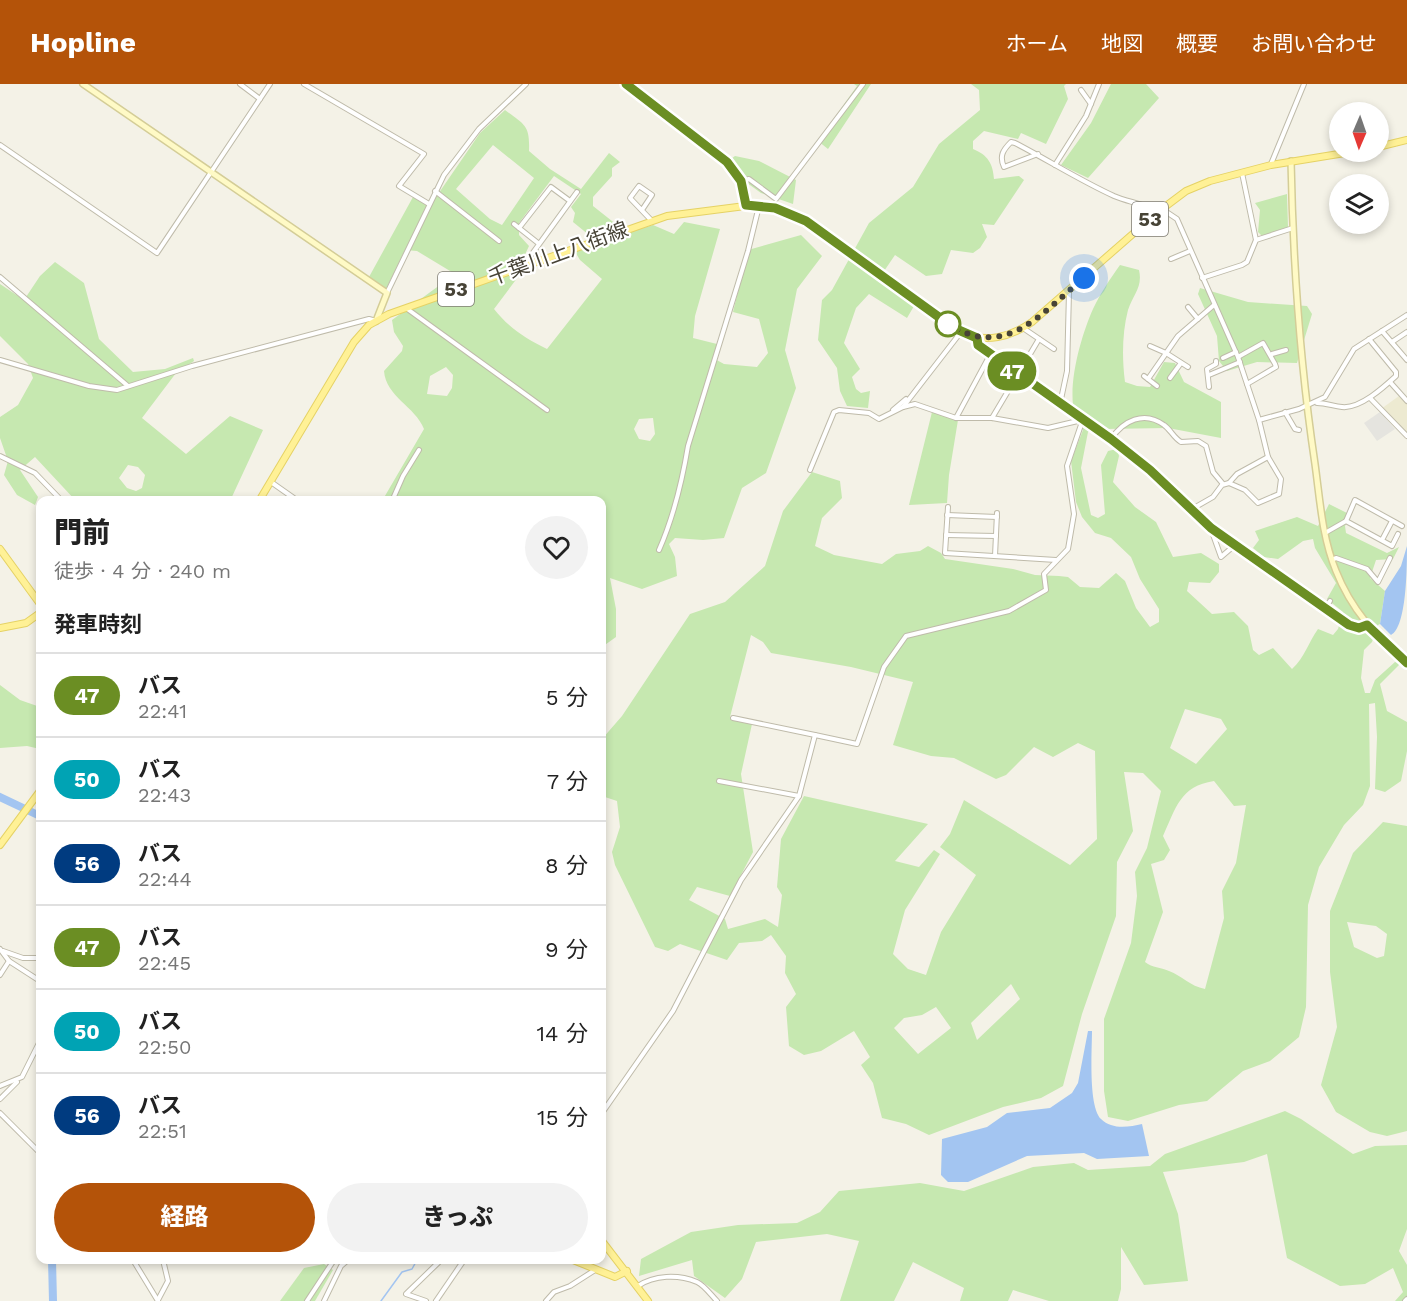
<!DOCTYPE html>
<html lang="ja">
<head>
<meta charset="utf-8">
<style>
	:root { --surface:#fff; --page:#f2f2f2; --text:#222; --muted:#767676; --line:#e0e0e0; --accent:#b45309 }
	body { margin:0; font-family:"Work Sans","Noto Sans JP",sans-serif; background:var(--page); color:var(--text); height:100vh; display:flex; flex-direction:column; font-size:22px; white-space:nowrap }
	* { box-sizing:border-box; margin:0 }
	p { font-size:20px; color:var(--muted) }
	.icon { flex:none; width:33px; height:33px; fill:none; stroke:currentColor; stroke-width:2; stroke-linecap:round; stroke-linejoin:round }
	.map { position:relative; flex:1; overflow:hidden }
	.drawer { position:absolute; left:36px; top:412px; width:570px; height:768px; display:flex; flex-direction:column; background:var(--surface); border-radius:12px; box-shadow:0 3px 9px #0003 }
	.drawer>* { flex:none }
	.badge { padding:0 12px; border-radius:20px; font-size:21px; line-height:39px }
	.needle { width:39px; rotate:182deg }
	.fabs { position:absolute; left:1329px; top:18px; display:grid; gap:12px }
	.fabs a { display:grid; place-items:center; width:60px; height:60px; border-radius:50%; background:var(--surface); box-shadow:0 3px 9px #0003; font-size:30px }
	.you { position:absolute; width:30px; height:30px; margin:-15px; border:4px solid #fff; border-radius:50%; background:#1a73e8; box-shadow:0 0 0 9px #1a73e833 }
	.map>.badge { position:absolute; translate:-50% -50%; box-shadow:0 0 0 3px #fff }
	h2 { padding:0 18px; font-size:22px; line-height:54px }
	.round { display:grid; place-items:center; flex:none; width:63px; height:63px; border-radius:32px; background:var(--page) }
	.headline { display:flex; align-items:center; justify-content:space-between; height:102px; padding:0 18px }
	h1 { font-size:28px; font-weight:800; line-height:45px }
	.action { display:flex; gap:12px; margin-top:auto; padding:12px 18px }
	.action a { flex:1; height:69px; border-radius:36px; background:var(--accent); color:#fff; font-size:24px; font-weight:800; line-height:69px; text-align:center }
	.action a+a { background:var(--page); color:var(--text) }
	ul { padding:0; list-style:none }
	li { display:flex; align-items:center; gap:18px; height:84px; padding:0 18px; border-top:2px solid var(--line) }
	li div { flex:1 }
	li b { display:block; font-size:22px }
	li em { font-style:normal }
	li .badge { min-width:66px; font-weight:700; text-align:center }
	header { display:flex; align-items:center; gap:36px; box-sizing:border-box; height:84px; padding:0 30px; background:var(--accent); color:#fff }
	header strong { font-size:28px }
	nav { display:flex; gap:33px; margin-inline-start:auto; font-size:21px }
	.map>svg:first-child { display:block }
</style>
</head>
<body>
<header>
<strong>Hopline</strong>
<nav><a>ホーム</a><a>地図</a><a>概要</a><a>お問い合わせ</a></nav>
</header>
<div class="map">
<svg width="1407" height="1217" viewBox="0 0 1407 1217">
	<rect width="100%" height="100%" fill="#f4f2e7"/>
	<path fill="#edead1" d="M 1399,312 L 1407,319 L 1407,349 L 1381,325 Z"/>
	<g fill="#c6e8b0" fill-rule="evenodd">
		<path d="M 854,0 L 871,0 L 828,65 L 818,57 L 857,2 Z"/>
		<path d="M 971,0 L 1066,0 L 1064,2 L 1068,15 L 1046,60 L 1021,49 L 1018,55 L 984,47 L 973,57 L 973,65 C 988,71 993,80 994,95 L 1019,92 L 1024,96 L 994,141 L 982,140 L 987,153 L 980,164 L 973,169 L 951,166 L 942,190 L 926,192 L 895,171 L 878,196 L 914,222 L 907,234 L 869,210 L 856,224 L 844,259 L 860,285 L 852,293 L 856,305 L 861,309 L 870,307 L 868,324 L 847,322 L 840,307 L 837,284 L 818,256 L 822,216 L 832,206 L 869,139 L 913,103 L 939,60 L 980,26 L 979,6 Z"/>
		<path d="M 1111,0 L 1146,0 L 1159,14 L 1088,94 L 1061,81 L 1091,39 Z"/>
		<path d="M 505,26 C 525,41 530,41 529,67 L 550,85 L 581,105 L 609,69 L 620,78 L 612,84 L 612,92 L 593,113 L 593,122 L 617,141 L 589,151 L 573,138 L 575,129 L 571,123 L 581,110 L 554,92 L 519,139 L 519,151 L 529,162 L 521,179 L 521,189 L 494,225 C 508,243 526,255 547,265 L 602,195 L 580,176 L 574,166 L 653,141 L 674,150 L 684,138 L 720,145 L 695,232 L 693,254 L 717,260 L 713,274 L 724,280 L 757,283 L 768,269 L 759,235 L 733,228 L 748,166 L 801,151 L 822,172 L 797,205 L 785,266 L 796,304 L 766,389 L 742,404 L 724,454 L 703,456 L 675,454 L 669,460 L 675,473 L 677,492 L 642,505 L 610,494 L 616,525 L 616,553 L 602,563 L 602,417 L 382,417 L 424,345 C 415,322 386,313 384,287 L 402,267 L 403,262 L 394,248 L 392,236 L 455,190 L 417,167 L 405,166 L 386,205 L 369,193 L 413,113 L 426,121 L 434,116 L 480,49 ZM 493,61 L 534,94 L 502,141 L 490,135 L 456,105 ZM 446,283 L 453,291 L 452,304 L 447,312 L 427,310 L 430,292 ZM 653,334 L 655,350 L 650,357 L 639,355 L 634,345 L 639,335 Z"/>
		<path d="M 735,72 L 759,77 L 796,96 L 793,120 L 761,109 L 729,86 L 728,77 Z"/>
		<path d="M 1287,110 L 1288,143 L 1262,152 L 1258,148 L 1260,126 L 1255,119 Z"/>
		<path d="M 55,178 L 84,199 L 99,255 L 133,288 L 165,285 L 193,274 L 194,277 L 176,289 L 142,334 L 186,370 L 230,332 L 263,346 L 230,417 L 76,417 L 35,373 L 20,386 L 38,413 L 35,421 L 17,411 L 4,391 L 8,377 L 0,354 L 0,333 L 18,321 L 33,294 L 28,280 L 0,252 L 0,200 L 24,216 L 40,192 ZM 128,381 L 138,383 L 145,391 L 142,404 L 136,407 L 127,404 L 119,394 Z"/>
		<path d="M 1120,181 L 1139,186 C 1143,203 1133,211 1128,226 C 1122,249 1122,275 1125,298 L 1137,302 L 1150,303 L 1164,278 L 1175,279 L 1184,298 L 1221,318 L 1221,354 L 1168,344 L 1104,345 L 1088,348 L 1081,384 L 1091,431 L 1098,434 L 1105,430 L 1101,381 L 1108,367 L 1117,365 L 1119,372 L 1113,398 L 1135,423 L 1156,438 L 1173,473 L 1201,469 L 1219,480 L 1219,488 L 1210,499 L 1189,498 L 1187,507 L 1212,530 L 1234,528 L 1248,542 L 1253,566 L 1259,571 L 1273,564 L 1292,585 C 1305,573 1308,559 1318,545 L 1333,551 L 1338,545 L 1343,528 L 1327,515 L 1336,499 L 1315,464 L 1313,455 L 1303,457 L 1278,475 L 1264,473 L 1253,464 L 1259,456 L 1255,447 L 1297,433 L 1318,442 L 1329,420 L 1351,431 L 1345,442 L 1346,449 L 1387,469 L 1399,463 L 1393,475 L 1376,476 L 1370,494 L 1385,507 L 1380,540 L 1378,541 L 1372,558 L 1364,566 L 1361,594 L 1365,609 L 1370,609 L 1375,596 L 1395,578 L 1400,580 L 1380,600 L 1387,627 L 1407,638 L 1407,667 L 1401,697 L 1385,708 L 1375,705 L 1377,653 L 1375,619 L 1369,620 L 1370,702 L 1363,721 L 1344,741 L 1319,783 L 1308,821 L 1306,923 L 1299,953 L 1270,977 L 1243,987 L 1207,1017 L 1179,1021 L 1128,1037 L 1108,1033 L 1104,1007 L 1104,935 L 1131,859 L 1137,812 L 1135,788 L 1147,764 L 1161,707 L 1143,689 L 1124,688 L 1133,747 L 1117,778 L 1116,832 L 1082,930 L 1063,1002 L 1041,1014 L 1003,1023 L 929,1051 L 906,1040 L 882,1034 L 873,999 L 861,981 L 870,973 L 854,947 L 821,967 L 804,971 L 789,962 L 786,923 L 796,910 L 785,889 L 786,872 L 771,851 L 762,857 L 739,859 L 727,876 L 680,860 L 668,867 L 655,863 L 615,781 L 612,768 L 620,743 L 617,717 L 602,712 L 602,655 L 622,632 L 690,530 L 725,518 L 765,482 L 783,427 L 812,388 L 840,397 L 842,414 L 822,434 L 815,462 L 834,471 L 882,480 L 896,470 L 920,467 L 928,462 L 941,469 L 945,475 L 1013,485 L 1035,491 L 1059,492 L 1068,493 L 1080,503 L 1099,504 L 1116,489 L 1125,497 L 1136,524 L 1150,543 L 1159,538 L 1159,525 L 1140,495 L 1131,473 L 1111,454 L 1095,449 L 1082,433 L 1076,418 L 1071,377 L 1083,346 C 1060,322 1080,254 1093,225 C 1100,210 1110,195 1120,181 ZM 751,551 L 763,558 L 771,569 L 851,583 L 913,598 L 893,661 L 931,672 L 954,674 L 996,695 L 1006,691 L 1034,663 L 1053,673 L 1078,659 L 1095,667 L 1097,755 L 1070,781 L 964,716 L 950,750 L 940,763 L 976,791 L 941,848 L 926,891 L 908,885 L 893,870 L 905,826 L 940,770 L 934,766 L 919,783 L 895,777 L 928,740 L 804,712 L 781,755 L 777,803 L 782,811 L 778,843 L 765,835 L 728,845 L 725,835 L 689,816 L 697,803 L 730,812 L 753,768 L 741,690 L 752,640 L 730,633 ZM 1185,625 L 1221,635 L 1227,645 L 1196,680 L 1170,664 ZM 1214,697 L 1234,722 L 1246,721 L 1236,779 L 1222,807 L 1224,834 L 1205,905 C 1190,902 1182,892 1169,887 C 1160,883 1153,884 1145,878 L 1163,828 L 1151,780 L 1164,776 L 1170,766 L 1163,752 C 1176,724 1180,702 1214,697 ZM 1011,900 L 1020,915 L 977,956 L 971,939 ZM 936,923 L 951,944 L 918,970 L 894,944 L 904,934 L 922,931 Z"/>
		<path d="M 1200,204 L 1248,218 L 1307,222 L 1312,230 L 1297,279 L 1257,278 L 1227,287 L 1219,277 L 1217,252 L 1198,210 Z"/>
		<path d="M 932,328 L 958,336 L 949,391 L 947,419 L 909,421 Z"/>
		<path d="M 0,601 L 20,616 L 40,623 L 40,665 L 27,662 L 0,664 Z"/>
		<path d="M 1383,738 L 1407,742 L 1407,1047 L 1387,1052 L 1370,1048 L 1336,1028 L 1321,1001 L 1337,943 L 1330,888 L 1330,827 L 1353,769 ZM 1347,838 L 1376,842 L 1387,850 L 1384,872 L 1377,874 L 1354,863 Z"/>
		<path d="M 1285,1027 L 1301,1035 L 1353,1070 L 1375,1062 L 1407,1061 L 1407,1145 L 1399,1167 L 1407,1181 L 1407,1217 L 1395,1217 L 1403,1208 L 1393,1184 L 1365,1200 L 1340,1202 L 1287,1174 L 1267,1070 L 1244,1078 L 1163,1088 L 1178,1130 L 1188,1197 L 1144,1201 L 1121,1163 L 1121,1205 L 1118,1217 L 1049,1217 L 1013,1206 L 1008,1217 L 960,1217 L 964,1204 L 913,1178 L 894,1217 L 840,1217 L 859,1157 L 827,1150 L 756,1158 L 742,1195 L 725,1214 L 694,1192 L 692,1176 L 639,1192 L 641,1175 L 691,1148 L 738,1141 L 797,1139 L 820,1128 L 839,1107 L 920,1099 L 964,1107 L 1033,1083 L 1074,1079 L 1088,1086 L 1150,1082 L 1165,1070 Z"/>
		<path d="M 324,1180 L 333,1186 L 315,1217 L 280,1217 L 304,1184 Z"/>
	</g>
	<path fill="#e5e4df" d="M 1380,328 L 1395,345 L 1377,357 L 1364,339 Z"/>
	<g fill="#a3c5f1">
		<path d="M 1407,462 C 1407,482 1407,543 1391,551 L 1380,540 L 1385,507 L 1401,482 Z"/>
		<path d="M 1088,947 L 1092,947 C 1092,966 1088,1022 1101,1035 C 1112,1046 1129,1043 1142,1040 L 1149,1072 L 1097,1075 L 1084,1069 L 1027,1072 L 968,1098 L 948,1098 L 941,1091 L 942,1055 L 987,1043 L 1007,1029 L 1050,1024 L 1072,1009 L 1078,999 Z"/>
	</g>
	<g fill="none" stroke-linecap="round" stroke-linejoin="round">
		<path stroke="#a3c5f1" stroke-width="1.5" d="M 381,1217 L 402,1188 L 412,1185 L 417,1176"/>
		<g stroke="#a3c5f1" stroke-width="8">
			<path d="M 0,713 L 40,732"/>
			<path d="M 52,1176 L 53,1217"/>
		</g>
		<g stroke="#bfbbaa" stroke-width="6">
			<g id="street">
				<path d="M 240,0 L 260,15"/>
				<path d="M 304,0 L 424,70 L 399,102 L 429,120"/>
				<path d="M 1081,6 L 1091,20"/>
				<path d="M 0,61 L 157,169 L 270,0"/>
				<path d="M 1038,70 L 1004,83 C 999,72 1003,66 1011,58 L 1015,59 C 1048,76 1079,96 1114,112 C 1128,118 1145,120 1158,128"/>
				<path d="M 1271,80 L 1304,0"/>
				<path d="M 1055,81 L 1086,32 L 1099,0"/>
				<path d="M 1242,89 L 1256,156"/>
				<path d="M 741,97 L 749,95 L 776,115 L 863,0"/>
				<path d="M 435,107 L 499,157"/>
				<path d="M 1162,125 L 1177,135 L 1238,273 L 1259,336 L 1268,373 L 1281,395 L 1279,410 L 1258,419 L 1245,406 L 1229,399"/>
				<path d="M 642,126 L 652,111 L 639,102 L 630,114 L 651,136"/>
				<path d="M 514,140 L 538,159"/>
				<path d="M 519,144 L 551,103 L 570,117"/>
				<path d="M 1171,175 L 1190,167"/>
				<path d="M 524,181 L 577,108"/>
				<path d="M 0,193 L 128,302"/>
				<path d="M 1202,194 L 1242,181 L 1247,178 L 1256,156 L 1293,144"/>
				<path d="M 387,209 L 444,91 L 479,45 L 526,0"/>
				<path d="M 1188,223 L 1198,235"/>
				<path d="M 406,224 L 547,326"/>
				<path d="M 1023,244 L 1054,265"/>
				<path d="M 1382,247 L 1407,276"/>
				<path d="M 977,254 L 978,262 L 1111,355 L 1150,386 L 1211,444 L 1349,541 L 1359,544 L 1367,541"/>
				<path d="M 1392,258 L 1407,248"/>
				<path d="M 1150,262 L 1166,269 L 1188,283"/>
				<path d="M 1272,270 L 1286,266"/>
				<path d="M 1238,273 L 1263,259 L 1275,280 L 1276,283 L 1247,300"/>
				<path d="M 1223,274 L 1236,268"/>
				<path d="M 0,276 L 89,302 L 117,306 L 192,282 L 369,235 L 376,237"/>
				<path d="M 1209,291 L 1240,278"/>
				<path d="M 1144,292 L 1157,302"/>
				<path d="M 1170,294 L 1181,279"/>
				<path d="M 1148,295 L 1178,252 L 1214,221"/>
				<path d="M 1390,298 L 1407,317"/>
				<path d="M 1209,303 L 1207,285 L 1216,280 L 1216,277"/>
				<path d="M 1370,314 L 1407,352"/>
				<path d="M 1317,319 C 1326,319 1333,322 1342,323 C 1360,325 1384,303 1396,292 L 1396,288 L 1369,255"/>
				<path d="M 1060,320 L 1067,287 L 1069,208"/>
				<path d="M 903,323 L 915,320 L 956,334 L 992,334 L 1048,344 L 1082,336"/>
				<path d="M 893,326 L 906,315"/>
				<path d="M 1285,328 L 1295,345 L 1299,346"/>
				<path d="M 956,334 L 990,271"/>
				<path d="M 992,334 L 1039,255"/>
				<path d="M 1259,336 L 1299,325 L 1325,313 L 1354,265 L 1407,231"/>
				<path d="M 1111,355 C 1123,337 1144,326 1164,341 C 1171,346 1173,353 1181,358 L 1198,357 L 1206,362 L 1213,388 L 1223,400"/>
				<path d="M 0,372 L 35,389 L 62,417"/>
				<path d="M 810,386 L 834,328 L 839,326 L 869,329 L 879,335 L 903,323 L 961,248"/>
				<path d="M 271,398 L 298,417"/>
				<path d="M 392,417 L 403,392 L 419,366"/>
				<path d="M 948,423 L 945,469 L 1056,476"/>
				<path d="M 1192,425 L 1213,413 L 1222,401 L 1229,399 L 1237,390 L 1268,373"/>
				<path d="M 947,431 L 997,433"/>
				<path d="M 1346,437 L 1392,462 L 1398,450"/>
				<path d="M 1211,445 L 1221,473 L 1235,461"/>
				<path d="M 1325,449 L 1346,437 L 1355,416 L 1402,442"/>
				<path d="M 946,451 L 996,452"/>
				<path d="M 1382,456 L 1392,437"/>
				<path d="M 659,466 C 674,432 682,398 688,362 L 748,167 L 759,122"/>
				<path d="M 995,472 L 997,429"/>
				<path d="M 1332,476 L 1336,474 L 1367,485 L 1378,498 L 1390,474"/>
				<path d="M 1326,523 L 1330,517"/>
				<path d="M 733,634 L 815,651"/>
				<path d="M 719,697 L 799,712"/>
				<path d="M 0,865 L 9,877 L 40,897"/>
				<path d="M 3,867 L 23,874 L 40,874"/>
				<path d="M 0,891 L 9,877"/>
				<path d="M 0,1002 L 22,993 L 40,957"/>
				<path d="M 0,1015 L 17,998"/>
				<path d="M 0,1029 L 40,1069"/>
				<path d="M 602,1029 L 673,927 L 741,796 L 799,712 L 815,651 L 857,660 L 884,583 L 906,552 L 1009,527 L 1046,506 L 1044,490 L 1068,465 L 1074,430 L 1067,382 L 1083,335"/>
				<path d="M 133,1176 L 158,1217"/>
				<path d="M 638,1202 C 654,1191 678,1190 697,1198 C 704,1201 711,1211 717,1217"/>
				<path d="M 158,1216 L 168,1197 L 163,1176"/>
				<path d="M 307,1217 L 334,1176"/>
				<path d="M 324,1217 L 341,1182 L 348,1176"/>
				<path d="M 426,1217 L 406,1210 L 441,1176"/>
				<path d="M 436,1217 L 464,1176"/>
				<path d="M 546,1217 L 554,1208 L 570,1202 L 595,1186"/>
				<path d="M 1405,1217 L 1407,1215"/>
			</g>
		</g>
		<g stroke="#d4cd97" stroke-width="8">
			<g id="secondary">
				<path d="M 83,0 L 387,209 L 376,237"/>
				<path d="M 626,0 L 727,78 L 741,97 L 746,121"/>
				<path d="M 1291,77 C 1293,179 1300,280 1315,380 C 1320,416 1322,453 1336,487 C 1351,525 1376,553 1407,579"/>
			</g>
		</g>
		<g stroke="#e5d265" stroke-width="8">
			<g id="primary">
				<path d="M 1378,63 L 1407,56"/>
				<path d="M 259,417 L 354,258 L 369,241 L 389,230 L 667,132 L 753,121 L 783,126 L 806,137 L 961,248 C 985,260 1011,253 1032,238 L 1158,128 L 1186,107 L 1210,97 L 1271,81 L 1351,68"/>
				<path d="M 0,465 L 40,520"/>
				<path d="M 0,544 L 26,539 L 40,529"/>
				<path d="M 0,761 L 40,707"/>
				<path d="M 602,1157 L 648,1217"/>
				<path d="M 573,1176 L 615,1193 L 627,1187"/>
			</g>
		</g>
		<use href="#street" stroke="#fff" stroke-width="4"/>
		<use href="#secondary" stroke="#fffac6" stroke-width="5"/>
		<use href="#primary" stroke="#fff196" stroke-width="6"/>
	</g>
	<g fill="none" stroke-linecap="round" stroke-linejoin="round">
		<g stroke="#fff" stroke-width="14">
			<path id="line" d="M 626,0 L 727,78 L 741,97 L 746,121 L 775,124 L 806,137 L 954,244 L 977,254 L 978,261 L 1111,355 L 1150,386 L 1211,444 L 1349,541 L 1359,544 L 1367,541 L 1407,579"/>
		</g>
		<use href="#line" stroke="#6b8e23" stroke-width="9"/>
		<path stroke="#474336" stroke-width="6" stroke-dasharray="0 10.8" d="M 948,240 C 1006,277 1041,229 1084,194"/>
	</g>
	<circle fill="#fff" stroke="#6b8e23" stroke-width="3" cx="948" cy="240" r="12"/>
	<g text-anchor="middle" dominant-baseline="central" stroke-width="4.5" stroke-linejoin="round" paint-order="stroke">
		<g fill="#fff" stroke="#7e7b72" stroke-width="1.5">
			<rect x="1132" y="118" width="36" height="34" rx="4.5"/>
			<rect x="438" y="188" width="36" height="34" rx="4.5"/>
		</g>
		<g font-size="20" font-weight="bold" fill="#474336">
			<text x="1150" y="135">53</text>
			<text x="456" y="205">53</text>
		</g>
		<g font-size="21" fill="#474336" stroke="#fff">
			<text transform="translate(558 169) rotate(-20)">千葉川上八街線</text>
		</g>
	</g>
</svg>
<div class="fabs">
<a><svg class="needle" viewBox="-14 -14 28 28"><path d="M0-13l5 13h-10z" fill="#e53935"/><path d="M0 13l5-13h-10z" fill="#767676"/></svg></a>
<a><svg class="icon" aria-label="layers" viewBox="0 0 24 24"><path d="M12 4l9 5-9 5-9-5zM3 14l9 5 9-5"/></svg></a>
</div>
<div class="you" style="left:1084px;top:194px"></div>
<b class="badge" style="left:1012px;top:287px;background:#6b8e23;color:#fff">47</b>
<section class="drawer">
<div class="headline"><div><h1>門前</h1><p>徒歩 · 4 分 · 240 m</p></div><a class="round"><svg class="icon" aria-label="heart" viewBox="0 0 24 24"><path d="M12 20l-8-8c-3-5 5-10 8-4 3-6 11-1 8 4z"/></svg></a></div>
<h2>発車時刻</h2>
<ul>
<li><span class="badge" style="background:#6b8e23;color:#fff">47</span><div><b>バス</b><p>22:41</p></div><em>5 分</em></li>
<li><span class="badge" style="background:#00a3b4;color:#fff">50</span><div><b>バス</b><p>22:43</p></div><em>7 分</em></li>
<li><span class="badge" style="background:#003b80;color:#fff">56</span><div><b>バス</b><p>22:44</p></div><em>8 分</em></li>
<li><span class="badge" style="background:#6b8e23;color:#fff">47</span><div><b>バス</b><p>22:45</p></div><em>9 分</em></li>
<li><span class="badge" style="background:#00a3b4;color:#fff">50</span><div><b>バス</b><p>22:50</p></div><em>14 分</em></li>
<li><span class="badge" style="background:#003b80;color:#fff">56</span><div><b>バス</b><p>22:51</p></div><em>15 分</em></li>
</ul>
<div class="action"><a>経路</a><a>きっぷ</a></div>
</section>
</div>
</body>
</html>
